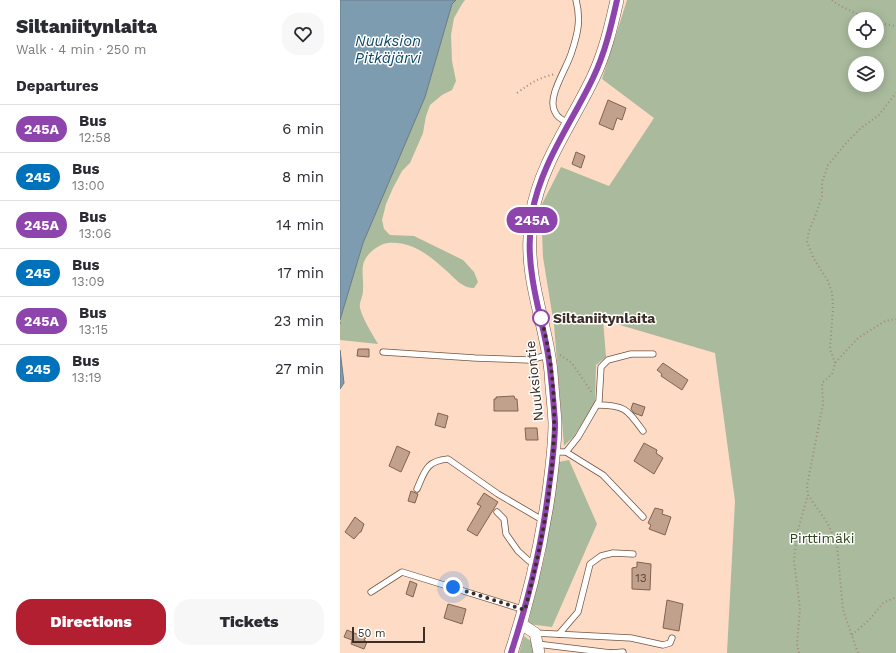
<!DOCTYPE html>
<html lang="en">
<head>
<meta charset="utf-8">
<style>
	:root { --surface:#fff; --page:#f7f7f7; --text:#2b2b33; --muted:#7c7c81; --line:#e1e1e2; --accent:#b21f31 }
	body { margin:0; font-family:"Work Sans",sans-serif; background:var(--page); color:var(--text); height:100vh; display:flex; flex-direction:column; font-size:15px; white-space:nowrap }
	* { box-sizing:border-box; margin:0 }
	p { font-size:13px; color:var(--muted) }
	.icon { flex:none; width:22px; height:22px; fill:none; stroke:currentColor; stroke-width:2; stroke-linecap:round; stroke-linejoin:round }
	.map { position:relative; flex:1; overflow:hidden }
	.side { display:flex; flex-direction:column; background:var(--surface); width:340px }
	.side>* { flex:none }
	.badge { padding:0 8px; border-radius:13px; font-size:14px; line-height:26px }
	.controls { position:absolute; left:508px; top:12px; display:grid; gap:8px }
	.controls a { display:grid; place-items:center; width:36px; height:36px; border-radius:50%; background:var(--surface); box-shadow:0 2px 10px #0003; font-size:20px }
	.scale { position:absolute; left:12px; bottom:10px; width:73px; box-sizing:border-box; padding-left:4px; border:2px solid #3b2e26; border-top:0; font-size:11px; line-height:14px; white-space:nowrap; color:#3b2e26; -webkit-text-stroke:3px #fff; paint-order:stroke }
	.you { position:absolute; width:20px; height:20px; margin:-10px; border:3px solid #fff; border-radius:50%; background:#1a73e8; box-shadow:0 0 0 6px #1a73e833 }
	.map>.badge { position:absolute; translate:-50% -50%; box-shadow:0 0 0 2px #fff }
	h2 { padding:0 16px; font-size:15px; line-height:36px }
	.round { display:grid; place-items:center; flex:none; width:42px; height:42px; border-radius:16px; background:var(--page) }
	.overview { display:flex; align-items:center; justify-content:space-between; height:68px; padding:0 16px }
	h1 { font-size:19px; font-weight:800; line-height:30px }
	.button { display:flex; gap:8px; margin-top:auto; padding:8px 16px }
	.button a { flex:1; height:46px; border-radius:16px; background:var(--accent); color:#fff; font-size:16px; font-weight:800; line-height:46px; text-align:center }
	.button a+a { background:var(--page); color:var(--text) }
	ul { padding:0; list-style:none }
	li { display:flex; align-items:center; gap:12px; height:48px; padding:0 16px; border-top:1px solid var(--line) }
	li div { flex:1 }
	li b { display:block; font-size:15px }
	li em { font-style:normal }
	li .badge { min-width:44px; font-weight:700; text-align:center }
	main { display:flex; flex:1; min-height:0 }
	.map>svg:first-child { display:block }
</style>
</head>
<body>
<main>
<section class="side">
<div class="overview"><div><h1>Siltaniitynlaita</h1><p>Walk · 4 min · 250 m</p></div><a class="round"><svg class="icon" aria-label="heart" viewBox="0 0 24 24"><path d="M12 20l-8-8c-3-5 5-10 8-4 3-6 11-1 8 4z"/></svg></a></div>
<h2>Departures</h2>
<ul>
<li><span class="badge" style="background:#8e44ad;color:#fff">245A</span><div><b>Bus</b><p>12:58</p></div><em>6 min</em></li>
<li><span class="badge" style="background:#0072bc;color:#fff">245</span><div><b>Bus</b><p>13:00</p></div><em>8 min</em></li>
<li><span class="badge" style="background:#8e44ad;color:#fff">245A</span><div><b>Bus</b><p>13:06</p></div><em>14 min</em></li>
<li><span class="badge" style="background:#0072bc;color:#fff">245</span><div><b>Bus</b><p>13:09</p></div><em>17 min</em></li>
<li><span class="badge" style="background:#8e44ad;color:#fff">245A</span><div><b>Bus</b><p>13:15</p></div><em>23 min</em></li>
<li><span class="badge" style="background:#0072bc;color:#fff">245</span><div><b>Bus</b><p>13:19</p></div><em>27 min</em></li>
</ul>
<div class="button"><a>Directions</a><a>Tickets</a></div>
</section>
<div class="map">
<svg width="556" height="653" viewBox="0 0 556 653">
	<rect width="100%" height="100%" fill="#fddbc5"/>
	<g fill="#a9ba9d" fill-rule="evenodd">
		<path d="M 116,0 L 125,0 L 122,4 L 114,18 L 111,35 L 112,61 L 116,81 L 112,90 L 102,95 L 90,105 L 86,116 L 83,133 L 70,163 L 62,171 L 53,188 L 46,204 L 42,220 L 44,229 L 50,235 L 74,236 L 123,260 L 134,272 L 138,282 L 134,288 C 123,288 116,280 109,273 C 91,257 74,241 48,243 C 41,244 37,247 32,251 C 18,263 24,274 23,290 C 23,297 19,302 20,308 C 22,318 33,335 38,344 L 0,340 L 0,320 L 23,243 L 85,97 L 112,4 Z"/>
		<path d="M 287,0 L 556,0 L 556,653 L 387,653 L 395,501 L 375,353 L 263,320 L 266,357 L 256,365 L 255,403 L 234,436 L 224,446 L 214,325 L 203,257 L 201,206 L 221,167 L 269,186 L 314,118 L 262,79 ZM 515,19 L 537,19 L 537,41 L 515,41 ZM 515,63 L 537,63 L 537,85 L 515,85 Z"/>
		<path d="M 229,460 L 257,524 L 212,627 L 188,624 L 205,555 L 219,462 Z"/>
		<path d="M 184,636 L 192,642 L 194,653 L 179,653 Z"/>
	</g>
	<g fill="#7e9cb0" stroke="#6a7b87">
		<path d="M 0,0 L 116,0 L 112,4 L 85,97 L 23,243 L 0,320 Z"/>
		<path d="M 0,350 L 4,383 L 0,389 Z"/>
	</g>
	<g fill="#c1a18c" stroke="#816350">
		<path d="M 268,100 L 286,108 L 282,120 L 277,118 L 273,130 L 259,124 Z"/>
		<path d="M 236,152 L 245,156 L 241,168 L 232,164 Z"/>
		<path d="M 18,349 L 29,349 L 29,357 L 17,356 Z"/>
		<path d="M 323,363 L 348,380 L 342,390 L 321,376 L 322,374 L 317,370 Z"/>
		<path d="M 174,396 L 175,399 L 177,399 L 178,411 L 154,411 L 154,399 L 156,399 L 156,397 Z"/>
		<path d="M 293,403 L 305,407 L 302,416 L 294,413 L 291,409 Z"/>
		<path d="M 98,413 L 108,416 L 105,428 L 95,425 Z"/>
		<path d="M 185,428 L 197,428 L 198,440 L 186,440 Z"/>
		<path d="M 304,443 L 317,450 L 316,453 L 323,458 L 314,474 L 294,461 Z"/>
		<path d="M 57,446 L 70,452 L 61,472 L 49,466 Z"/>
		<path d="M 71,491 L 78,494 L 75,503 L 68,501 Z"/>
		<path d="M 144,493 L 158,502 L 137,536 L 127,530 L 141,506 L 137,504 Z"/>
		<path d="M 315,508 L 323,510 L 322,514 L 331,517 L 325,535 L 309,529 L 311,525 L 308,523 Z"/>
		<path d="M 15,517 L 24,524 L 21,532 L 20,532 L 14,539 L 5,532 Z"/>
		<path d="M 297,562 L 311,564 L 310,590 L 292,589 L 292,568 L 297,567 Z"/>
		<path d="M 70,581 L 77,584 L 73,597 L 66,594 Z"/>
		<path d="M 327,600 L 343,604 L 339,631 L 323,628 Z"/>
		<path d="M 108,604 L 126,609 L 122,624 L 104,618 Z"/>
		<path d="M 7,630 L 26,638 L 24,640 L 27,642 L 24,649 L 11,644 L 12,640 L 4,637 Z"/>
	</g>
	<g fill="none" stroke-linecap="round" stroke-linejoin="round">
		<g stroke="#715542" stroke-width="7">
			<g id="service">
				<path d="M 229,123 C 224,121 217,117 215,112 C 206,97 228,67 232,51 C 238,33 241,19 236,0"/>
				<path d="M 43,352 L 135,358 L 189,360 L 208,355"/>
				<path d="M 257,405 C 285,405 287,409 303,431"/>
				<path d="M 214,452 L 226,452 L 263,475 L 303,517"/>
				<path d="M 226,452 L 238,437 L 259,401 L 261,367 L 268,360 L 291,354 L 313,354"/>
				<path d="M 77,489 C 85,471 86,461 108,459 L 158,494 L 204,521"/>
				<path d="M 157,512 L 164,519 L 166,534 L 178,551 L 189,561 L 196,564"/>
				<path d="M 31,592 L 62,572 L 185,610"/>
				<path d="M 195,633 L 291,638 L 323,645 L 330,643 L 332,638"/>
				<path d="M 219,634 L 238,612 L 250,564 L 261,556 L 273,553 L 293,554"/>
				<path d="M 197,644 L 271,653"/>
				<path d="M 271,653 L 283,652"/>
			</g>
		</g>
		<g stroke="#715542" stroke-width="12">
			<path id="minor" d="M 181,624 L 195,633 L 199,653"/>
		</g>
		<g stroke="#715542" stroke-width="14">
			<path id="tertiary" d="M 171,653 C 189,600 201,546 209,491 C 212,468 215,446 215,423 C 214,406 212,389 211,372 C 208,339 197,308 192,275 C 189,255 189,234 192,214 C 200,165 232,122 253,78 C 265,53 271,27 277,0"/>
		</g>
		<g stroke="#a1897a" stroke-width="2" stroke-dasharray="1 3" stroke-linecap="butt">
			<path d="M 492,0 L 497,4 L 527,19"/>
			<path d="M 537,23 L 556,26"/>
			<path d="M 177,93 C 191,83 198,78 215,74"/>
			<path d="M 0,323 L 1,323"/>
			<path d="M 220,355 L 232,363 L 252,393"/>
			<path d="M 495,363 L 490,349 L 493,308 L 492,293 L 488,281 L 474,259 L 467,242 L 469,231 L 476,214 L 482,196 L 482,182 L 488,165 L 507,142 L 521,128 L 539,115 L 556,93"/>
			<path d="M 512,635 L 531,618 L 543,603 L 556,597"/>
			<path d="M 459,653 L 457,644 L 460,608 L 454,561 L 457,533 L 468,495"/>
			<path d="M 518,653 L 503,610 L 497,545 L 488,524 L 468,495 L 467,486 L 483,404 L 482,383 L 492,374 L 495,363 L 518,338 L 545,321 L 556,319"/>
		</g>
		<use href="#service" stroke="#fff" stroke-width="5.5"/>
		<use href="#minor" stroke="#fff" stroke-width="11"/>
		<use href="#tertiary" stroke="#fff" stroke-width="13"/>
	</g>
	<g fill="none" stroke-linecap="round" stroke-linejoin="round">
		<g stroke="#fff" stroke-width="9">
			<path id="line" d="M 171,653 C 188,601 201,549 208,494 C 211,471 215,447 215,423 C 214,405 212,387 210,369 C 207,337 196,307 192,275 C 189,256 189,234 192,214 C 200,165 232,122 253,78 C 265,53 271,27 277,0"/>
		</g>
		<use href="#line" stroke="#8e44ad" stroke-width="6"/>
		<path stroke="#3b2e26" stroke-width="4" stroke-dasharray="0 7.2" d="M 113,587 L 185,610 C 209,515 228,414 201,318"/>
	</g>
	<circle fill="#fff" stroke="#8e44ad" stroke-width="2" cx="201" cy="318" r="8"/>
	<g text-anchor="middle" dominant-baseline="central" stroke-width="3" stroke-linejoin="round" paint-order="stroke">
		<g font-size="12" fill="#5c4b40">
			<text x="301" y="578">13</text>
		</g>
		<g font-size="14" font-weight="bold" fill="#3b2e26" stroke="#fff" text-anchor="start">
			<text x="213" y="318">Siltaniitynlaita</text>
		</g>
		<g font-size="14" fill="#3b2e26" stroke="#fff">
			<text transform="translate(194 381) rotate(-96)">Nuuksiontie</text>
		</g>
		<g font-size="14" fill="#30471b" stroke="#fff">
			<text x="482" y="538">Pirttimäki</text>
		</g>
		<g font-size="15" font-style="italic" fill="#104965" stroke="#fff">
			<text x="48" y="41">Nuuksion<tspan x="48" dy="17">Pitkäjärvi</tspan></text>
		</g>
	</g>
</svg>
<div class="controls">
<a><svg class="icon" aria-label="locate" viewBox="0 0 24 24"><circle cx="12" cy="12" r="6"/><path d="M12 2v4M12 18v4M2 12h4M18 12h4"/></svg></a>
<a><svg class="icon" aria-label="layers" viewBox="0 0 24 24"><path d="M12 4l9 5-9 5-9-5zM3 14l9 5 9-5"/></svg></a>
</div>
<div class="scale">50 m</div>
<div class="you" style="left:113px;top:587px"></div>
<b class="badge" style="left:192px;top:220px;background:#8e44ad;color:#fff">245A</b>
</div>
</main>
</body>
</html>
